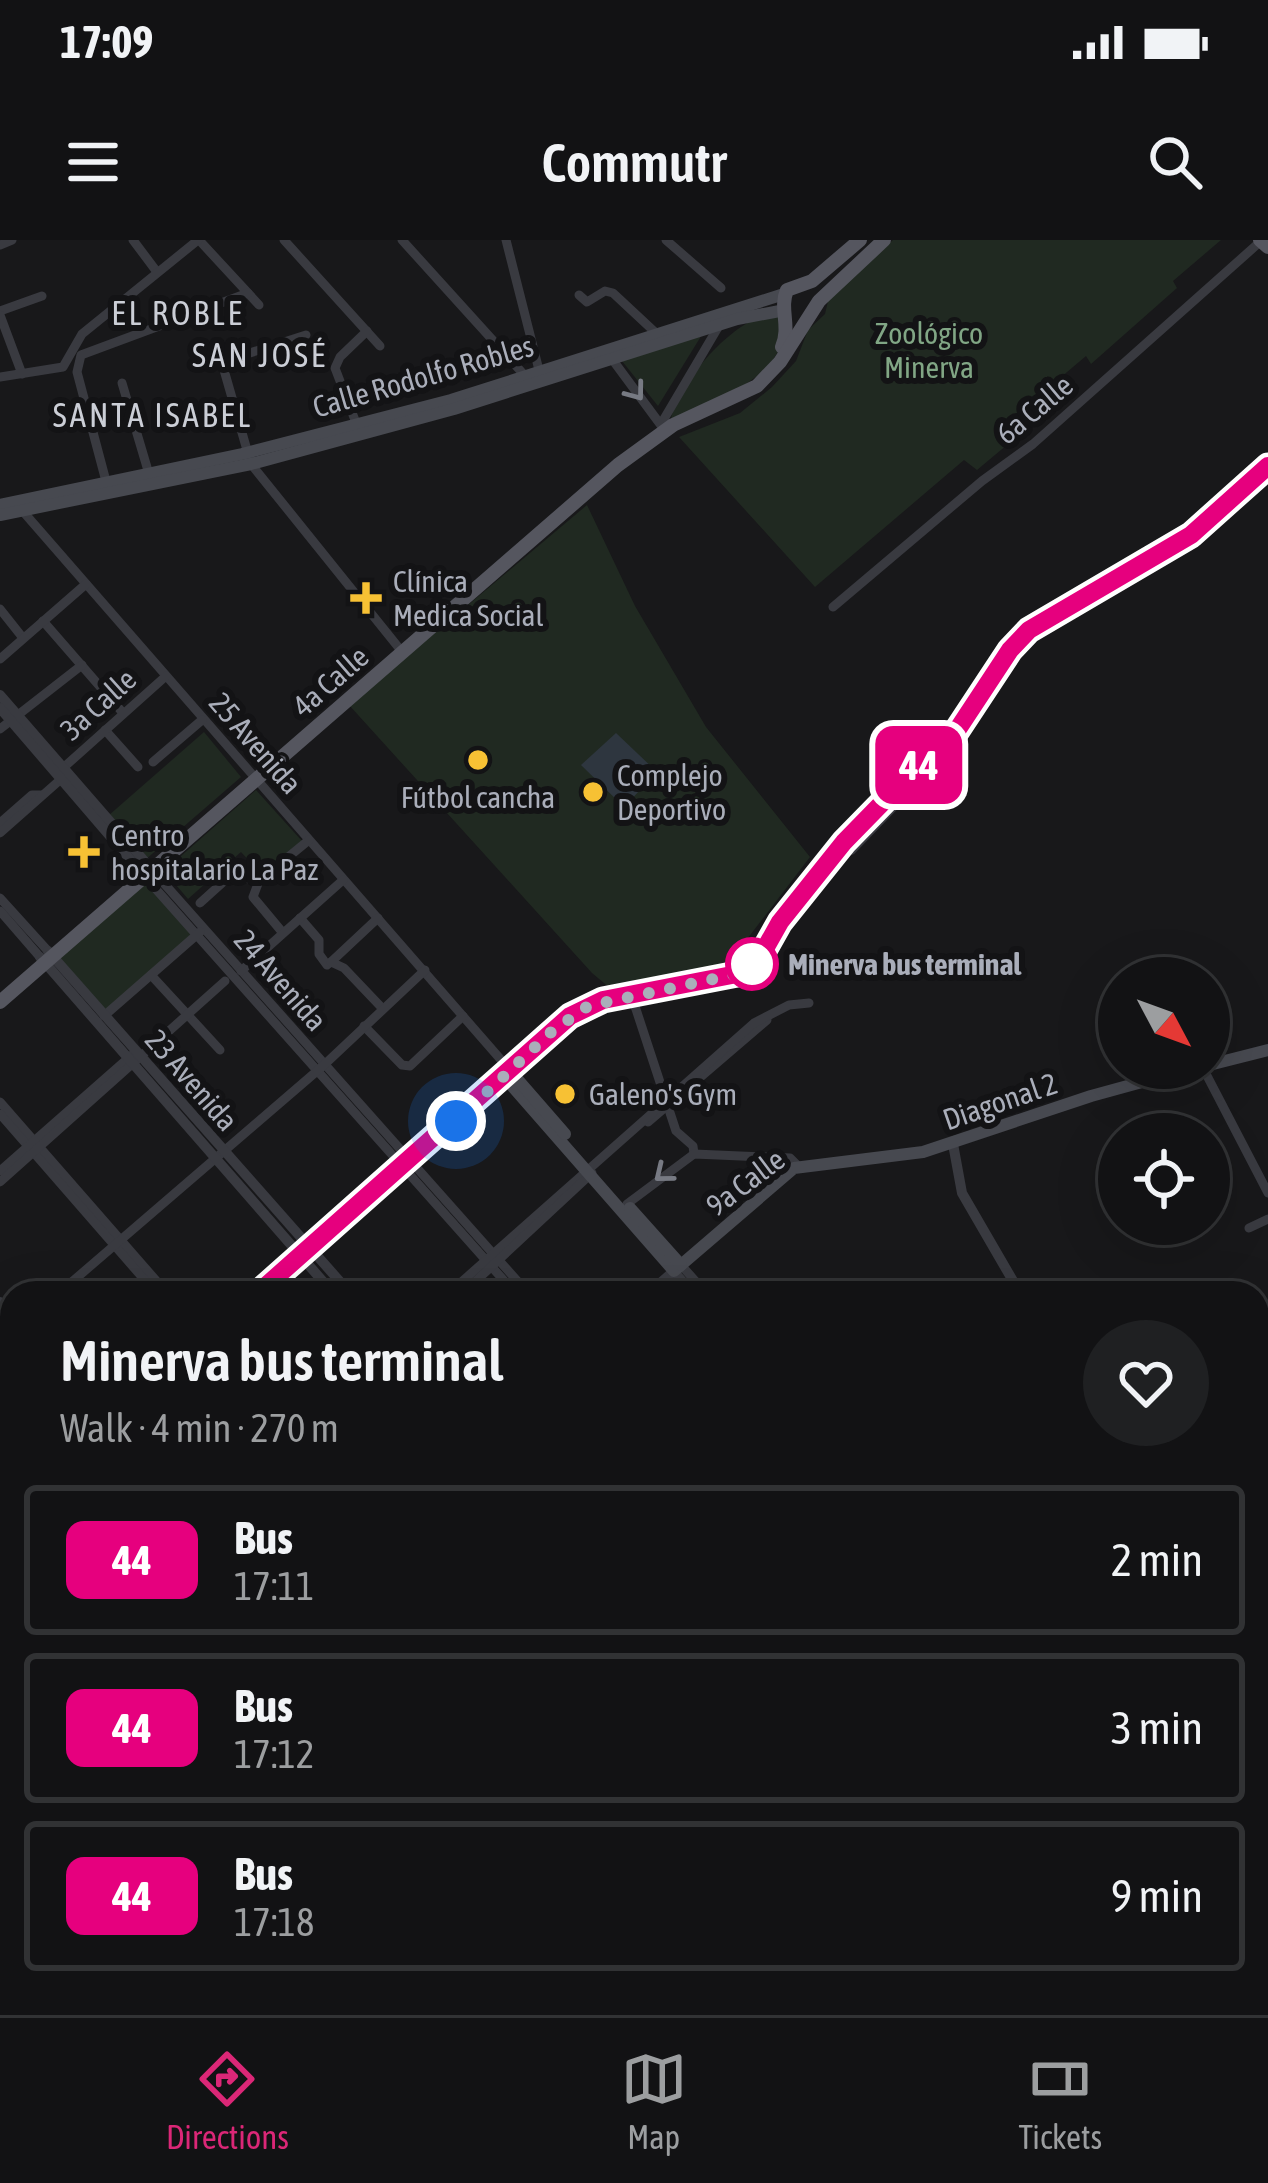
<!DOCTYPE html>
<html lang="en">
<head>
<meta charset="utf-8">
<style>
	:root { --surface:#121214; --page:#1f2022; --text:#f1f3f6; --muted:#9c9ea0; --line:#313234; --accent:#db2777 }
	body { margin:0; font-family:"Asap Condensed",sans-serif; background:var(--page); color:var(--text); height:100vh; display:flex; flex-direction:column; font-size:45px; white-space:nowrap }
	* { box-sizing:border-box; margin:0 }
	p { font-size:39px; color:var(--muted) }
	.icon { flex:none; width:66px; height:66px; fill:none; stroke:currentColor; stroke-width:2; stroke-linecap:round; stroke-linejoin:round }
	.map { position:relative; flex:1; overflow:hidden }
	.details { position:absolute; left:0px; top:1041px; width:1269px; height:735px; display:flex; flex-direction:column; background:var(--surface); border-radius:36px 36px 0 0; box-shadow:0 12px 48px #0002,0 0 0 3px var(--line) }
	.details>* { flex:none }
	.badge { padding:0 24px; border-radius:18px; font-size:42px; line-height:78px }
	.needle { width:78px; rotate:131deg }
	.controls { position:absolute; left:1098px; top:717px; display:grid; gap:24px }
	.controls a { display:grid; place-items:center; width:132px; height:132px; border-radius:50%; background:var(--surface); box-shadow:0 12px 48px #0002,0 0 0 3px var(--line); font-size:60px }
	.you { position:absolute; width:60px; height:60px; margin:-30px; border:9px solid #fff; border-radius:50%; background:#1a73e8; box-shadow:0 0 0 18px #1a73e833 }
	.map>.badge { position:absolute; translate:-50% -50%; box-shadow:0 0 0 6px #fff }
	.round { display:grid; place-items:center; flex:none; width:126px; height:126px; border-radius:63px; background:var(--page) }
	.overview { display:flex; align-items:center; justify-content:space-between; height:204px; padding:0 60px }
	h1 { font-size:57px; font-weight:600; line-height:90px }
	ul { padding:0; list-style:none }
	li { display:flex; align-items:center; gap:36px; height:150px; margin:0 24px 18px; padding:0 36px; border:6px solid var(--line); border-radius:12px }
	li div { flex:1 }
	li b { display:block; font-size:45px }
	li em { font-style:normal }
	li .badge { min-width:132px; font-weight:700; text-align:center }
	.status { display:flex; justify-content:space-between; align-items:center; height:84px; padding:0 60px; background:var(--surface); direction:ltr }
	.status svg { height:33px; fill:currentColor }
	header { display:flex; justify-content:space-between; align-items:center; height:156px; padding:0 60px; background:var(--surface); font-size:54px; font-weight:600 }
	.tabs { display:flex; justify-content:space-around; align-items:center; height:168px; border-top:3px solid var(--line); background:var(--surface); font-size:33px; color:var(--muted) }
	.tabs a { display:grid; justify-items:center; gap:6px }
	.tabs .on { color:var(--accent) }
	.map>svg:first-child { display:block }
</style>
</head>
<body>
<div class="status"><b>17:09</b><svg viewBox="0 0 49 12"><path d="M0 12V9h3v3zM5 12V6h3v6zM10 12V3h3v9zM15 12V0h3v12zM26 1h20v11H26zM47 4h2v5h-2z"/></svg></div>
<header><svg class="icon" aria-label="menu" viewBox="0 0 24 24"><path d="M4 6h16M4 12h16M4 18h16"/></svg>Commutr<svg class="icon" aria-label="search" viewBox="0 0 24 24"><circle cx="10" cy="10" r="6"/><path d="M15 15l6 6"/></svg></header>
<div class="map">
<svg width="1268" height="1775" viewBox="0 0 1268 1775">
	<rect width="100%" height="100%" fill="#18181a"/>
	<g fill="#202921">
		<path d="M 893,0 L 1221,0 L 1173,41 L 1177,48 L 1091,124 L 1086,116 L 1007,183 L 1019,195 L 977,230 L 964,220 L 815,347 L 679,197 L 740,173 L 772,147 L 796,121 L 808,90 L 825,74 L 829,57 Z"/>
		<path d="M 764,75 L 783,78 C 782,86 783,98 780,106 C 768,144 704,164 671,179 C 680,142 726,88 764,75 Z"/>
		<path d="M 703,93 L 658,166 L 622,121 Z"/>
		<path d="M 587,265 L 635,366 L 706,487 L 810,617 L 728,724 L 616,753 L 592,733 L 349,465 Z"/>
		<path d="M 204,492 L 241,537 L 145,620 L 108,576 Z"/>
		<path d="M 256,550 L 302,601 L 263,636 L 241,612 L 188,659 L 164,631 Z"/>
		<path d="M 146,638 L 197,695 L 103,775 L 52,716 Z"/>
	</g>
	<path fill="#2e363f" d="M 616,493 L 657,532 L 624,567 L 581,525 Z"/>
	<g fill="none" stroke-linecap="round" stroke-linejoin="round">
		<g stroke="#2e363f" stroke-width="3">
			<path d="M 1257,1243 L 1268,1208"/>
			<path d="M 1257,1396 L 1268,1405"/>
			<path d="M 1257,1596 L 1268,1585"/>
			<path d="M 1015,1775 L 1032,1764"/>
		</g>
		<g stroke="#393a40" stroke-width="9">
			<path d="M 133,0 L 157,32"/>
			<path d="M 199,0 L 259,65"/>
			<path d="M 284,0 L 380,106"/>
			<path d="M 402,0 L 527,138"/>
			<path d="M 506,0 L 540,134"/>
			<path d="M 666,0 L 721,48"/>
			<path d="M 0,5 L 12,0"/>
			<path d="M 579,55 L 587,62 L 605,51 L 613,53 L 657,94"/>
			<path d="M 0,71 L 42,56"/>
			<path d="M 0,75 L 22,134"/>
			<path d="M 609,115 L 663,188"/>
			<path d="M 222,123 L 251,224 L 403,413"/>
			<path d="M 209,126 L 306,95"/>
			<path d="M 0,137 L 63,127 L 82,94 L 198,0"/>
			<path d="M 122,143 L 149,234"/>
			<path d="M 661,184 L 720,84"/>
			<path d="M 358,188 L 335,128 L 340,117 L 367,91"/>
			<path d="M 107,245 L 77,132 L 81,115 L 248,53"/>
			<path d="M 20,268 L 509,829"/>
			<path d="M 833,367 L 982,241 L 1033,204 L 1261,1"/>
			<path d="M 0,369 L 23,398"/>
			<path d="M 43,381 L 123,473"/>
			<path d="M 0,419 L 86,344"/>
			<path d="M 0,489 L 82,425"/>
			<path d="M 105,490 L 138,527"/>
			<path d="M 153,522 L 202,480"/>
			<path d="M 63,528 L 166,436"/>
			<path d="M 0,583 L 32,555 L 42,555"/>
			<path d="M 0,593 L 60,540"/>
			<path d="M 153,631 L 528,1053"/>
			<path d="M 146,638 L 515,1053"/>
			<path d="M 259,641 L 309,600"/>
			<path d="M 0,658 L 48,711"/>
			<path d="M 200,663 L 231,635 L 259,641 L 253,657 L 283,693"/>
			<path d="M 0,671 L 40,717"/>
			<path d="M 300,678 L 319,700 L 319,714 L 327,725 L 331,722"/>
			<path d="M 378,678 L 331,722 L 344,728 L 383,769"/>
			<path d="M 241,731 L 343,640"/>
			<path d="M 151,735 L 220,810"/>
			<path d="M 631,754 L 676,891 L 693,906 L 694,914"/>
			<path d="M 104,776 L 200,692"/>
			<path d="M 364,786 L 402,825 L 410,826 L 463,776"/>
			<path d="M 1203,828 L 1268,953"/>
			<path d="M 0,862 L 167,1053"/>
			<path d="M 0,874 L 156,1053"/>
			<path d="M 648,882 L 767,780"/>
			<path d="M 0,931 L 132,815"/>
			<path d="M 0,942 L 225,741"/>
			<path d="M 627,964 L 694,914 L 790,918 L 799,927"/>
			<path d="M 1249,988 L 1268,979"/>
			<path d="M 681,1025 L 706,1053"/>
			<path d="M 674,1031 L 693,1053"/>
			<path d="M 59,1053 L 324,825 L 425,730"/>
			<path d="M 449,1053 L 754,783 L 789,765 L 809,763"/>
			<path d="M 463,1053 L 592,933"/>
			<path d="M 0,1293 L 12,1306"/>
			<path d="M 1257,1447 L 1268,1451"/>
			<path d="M 0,1450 L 12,1439"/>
			<path d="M 0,1689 L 12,1704"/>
			<path d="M 1257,1696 L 1268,1688"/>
			<path d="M 71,1764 L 82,1775"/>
			<path d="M 158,1764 L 168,1775"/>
			<path d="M 366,1764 L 369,1775"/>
			<path d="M 742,1764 L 749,1775"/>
			<path d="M 802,1764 L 810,1775"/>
			<path d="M 1202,1764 L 1210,1775"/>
			<path d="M 20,1775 L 23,1764"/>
			<path d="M 998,1775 L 1016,1764"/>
			<path d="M 1143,1775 L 1159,1764"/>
		</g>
		<g stroke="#393a40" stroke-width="10">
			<path d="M 0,455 L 153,631"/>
			<path d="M 0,468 L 146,638"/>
			<path d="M 835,614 L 851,610 L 935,523 L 1010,410 L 1029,390 L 1185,299 L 1268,226"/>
			<path d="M 48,711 L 350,1053"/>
			<path d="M 40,717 L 333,1053"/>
			<path d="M 509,829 L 570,776 L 588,766 L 737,734 C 767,715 780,682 801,654 C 839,605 884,561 928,516 L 945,506"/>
			<path d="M 953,904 L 962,953 L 1020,1053"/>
			<path d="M 649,1053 L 674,1031"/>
			<path d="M 0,1062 L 12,1075"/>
			<path d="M 0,1079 L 12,1092"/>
			<path d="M 0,1627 L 12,1617"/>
			<path d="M 582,1764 L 592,1775"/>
			<path d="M 667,1764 L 711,1775"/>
			<path d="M 184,1771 L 205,1764"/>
		</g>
		<g stroke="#474950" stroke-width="12">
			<path d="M 0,265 L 242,214 L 451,160 L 784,54"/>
			<path d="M 0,275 L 251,224 L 454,169 L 737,79 L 785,70"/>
			<path d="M 1209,825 L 1268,810"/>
			<path d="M 509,829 L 513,847 L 674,1031 L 794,928 L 923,912 L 1091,856 L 1193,828"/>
			<path d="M 511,832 L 565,894"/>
			<path d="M 630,968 L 681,1025"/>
			<path d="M 258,1053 L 456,881 L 509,829"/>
			<path d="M 0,1275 L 12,1265"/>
			<path d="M 0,1472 L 12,1485"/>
			<path d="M 0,1487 L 12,1500"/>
			<path d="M 246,1764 L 256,1775"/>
			<path d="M 259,1764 L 269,1775"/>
		</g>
		<g stroke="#55565f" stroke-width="14">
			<path d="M 1260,0 L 1268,7"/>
			<path d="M 782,107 C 791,86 779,69 787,50 L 812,41 L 860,0"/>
			<path d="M 0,762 L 618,225 L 673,185 L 757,146 L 780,122 L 819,61 L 884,0"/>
		</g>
	</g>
	<defs><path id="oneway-chevron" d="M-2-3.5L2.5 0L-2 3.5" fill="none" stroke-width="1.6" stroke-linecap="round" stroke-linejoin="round" transform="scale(3)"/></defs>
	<g stroke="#777a83">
		<use href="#oneway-chevron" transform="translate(636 152) rotate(53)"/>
		<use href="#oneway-chevron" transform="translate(663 934) rotate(141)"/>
	</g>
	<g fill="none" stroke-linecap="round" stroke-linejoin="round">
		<g stroke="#fff" stroke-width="27">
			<path id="line" d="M 258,1053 L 570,776 L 603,760 L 737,734 L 762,714 L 780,682 L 844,602 L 928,516 L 948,504 L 1010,410 L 1029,390 L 1191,295 L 1268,226"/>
		</g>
		<use href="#line" stroke="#e6007e" stroke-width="18"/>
		<path stroke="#aaaeba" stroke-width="12" stroke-dasharray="0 21.6" d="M 456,881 L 550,793 L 588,766 L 737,734 L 752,724"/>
	</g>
	<g fill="#f7c134" stroke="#131315" stroke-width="4.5">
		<path d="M360 340h12v12h12v12h-12v12h-12v-12h-12v-12h12z"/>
		<circle cx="478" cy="520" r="12"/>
		<circle cx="593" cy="552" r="12"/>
		<path d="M78 594h12v12h12v12h-12v12h-12v-12h-12v-12h12z"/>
		<circle cx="565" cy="854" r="12"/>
	</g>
	<circle fill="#fff" stroke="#e6007e" stroke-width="6" cx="752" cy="724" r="24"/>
	<g text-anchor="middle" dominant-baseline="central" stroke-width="12" stroke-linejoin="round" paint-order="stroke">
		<g font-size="30" fill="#81a685" stroke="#131315">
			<text x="929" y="93">Zoológico<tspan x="929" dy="34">Minerva</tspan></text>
		</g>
		<g font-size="30" fill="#aaaeba" stroke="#131315">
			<text transform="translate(423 136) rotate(-16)">Calle Rodolfo Robles</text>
			<text transform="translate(1034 169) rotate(-40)">6a Calle</text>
			<text transform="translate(330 441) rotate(-41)">4a Calle</text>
			<text transform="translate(98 464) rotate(-42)">3a Calle</text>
			<text transform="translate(256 503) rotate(49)">25 Avenida</text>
			<text transform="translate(281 740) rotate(49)">24 Avenida</text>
			<text transform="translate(192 840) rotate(49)">23 Avenida</text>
			<text transform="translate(1000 861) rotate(-19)">Diagonal 2</text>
			<text transform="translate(745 942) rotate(-37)">9a Calle</text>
		</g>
		<g font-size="30" fill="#aaaeba" stroke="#131315" text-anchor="start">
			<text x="393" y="341">Clínica<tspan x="393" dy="34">Medica Social</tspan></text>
			<text x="617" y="535">Complejo<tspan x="617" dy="34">Deportivo</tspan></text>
			<text x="478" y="557" text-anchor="middle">Fútbol cancha</text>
			<text x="111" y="595">Centro<tspan x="111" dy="34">hospitalario La Paz</tspan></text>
			<text x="589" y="854">Galeno's Gym</text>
		</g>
		<g font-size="30" font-weight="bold" fill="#aaaeba" stroke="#131315" text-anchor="start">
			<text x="788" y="724">Minerva bus terminal</text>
		</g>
		<g font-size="33" letter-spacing="3" fill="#cbced6" stroke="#131315">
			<text x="178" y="73">EL ROBLE</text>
			<text x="260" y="115">SAN JOSÉ</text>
			<text x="153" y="175">SANTA ISABEL</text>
		</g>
	</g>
</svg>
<div class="controls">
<a><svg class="needle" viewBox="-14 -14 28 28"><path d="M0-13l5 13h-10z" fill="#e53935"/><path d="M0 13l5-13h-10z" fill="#9c9ea0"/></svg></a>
<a><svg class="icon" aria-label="locate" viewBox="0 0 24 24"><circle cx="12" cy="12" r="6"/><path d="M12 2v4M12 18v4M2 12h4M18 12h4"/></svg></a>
</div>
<div class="you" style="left:456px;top:881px"></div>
<b class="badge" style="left:919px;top:525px;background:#e6007e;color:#fff">44</b>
<section class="details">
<div class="overview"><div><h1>Minerva bus terminal</h1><p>Walk · 4 min · 270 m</p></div><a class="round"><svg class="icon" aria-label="heart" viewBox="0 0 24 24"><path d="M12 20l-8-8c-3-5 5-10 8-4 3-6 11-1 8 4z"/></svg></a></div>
<ul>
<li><span class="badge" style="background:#e6007e;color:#fff">44</span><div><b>Bus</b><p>17:11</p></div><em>2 min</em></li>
<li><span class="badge" style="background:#e6007e;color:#fff">44</span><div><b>Bus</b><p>17:12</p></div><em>3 min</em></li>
<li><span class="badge" style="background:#e6007e;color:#fff">44</span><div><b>Bus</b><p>17:18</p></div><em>9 min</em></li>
</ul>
</section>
</div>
<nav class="tabs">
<a class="on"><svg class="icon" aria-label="directions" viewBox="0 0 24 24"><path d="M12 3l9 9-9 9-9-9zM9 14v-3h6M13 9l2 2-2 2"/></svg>Directions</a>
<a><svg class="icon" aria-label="map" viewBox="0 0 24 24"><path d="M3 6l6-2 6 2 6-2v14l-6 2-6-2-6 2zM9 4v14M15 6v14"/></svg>Map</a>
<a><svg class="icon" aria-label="tickets" viewBox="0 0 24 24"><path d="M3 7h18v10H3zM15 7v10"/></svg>Tickets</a>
</nav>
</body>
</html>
